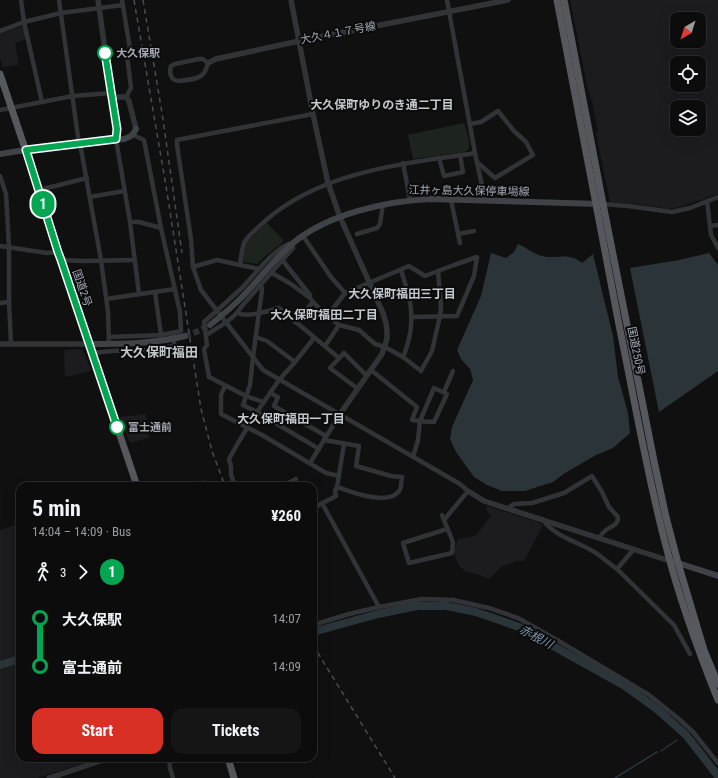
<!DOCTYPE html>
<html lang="en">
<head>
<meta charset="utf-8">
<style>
	:root { --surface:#0c0c0d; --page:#151516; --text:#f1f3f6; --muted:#9a9b9d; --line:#2c2c2e; --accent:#d93025 }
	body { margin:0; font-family:"Roboto Condensed","Noto Sans JP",sans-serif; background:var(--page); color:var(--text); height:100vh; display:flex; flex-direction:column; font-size:15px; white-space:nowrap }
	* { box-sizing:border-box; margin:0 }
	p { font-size:13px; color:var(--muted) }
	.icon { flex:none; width:22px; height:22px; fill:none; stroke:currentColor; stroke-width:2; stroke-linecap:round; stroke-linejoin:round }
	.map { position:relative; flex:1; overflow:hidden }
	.sheet { position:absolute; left:16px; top:482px; width:301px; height:280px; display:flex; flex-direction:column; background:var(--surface); border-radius:12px; box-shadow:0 4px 16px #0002,0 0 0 1px var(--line) }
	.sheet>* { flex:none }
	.badge { padding:0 8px; border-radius:13px; font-size:14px; line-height:26px }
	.needle { width:26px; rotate:219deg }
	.tools { position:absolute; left:670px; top:12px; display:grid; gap:8px }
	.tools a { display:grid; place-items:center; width:36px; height:36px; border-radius:8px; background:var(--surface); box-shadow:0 4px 16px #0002,0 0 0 1px var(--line); font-size:20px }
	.map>.badge { position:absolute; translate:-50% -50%; box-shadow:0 0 0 2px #fff }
	.legs { display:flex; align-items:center; gap:6px; height:44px; padding:0 16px; font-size:13px }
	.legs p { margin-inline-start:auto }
	.summary { display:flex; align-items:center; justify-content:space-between; height:68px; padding:0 16px }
	h1 { font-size:22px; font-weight:700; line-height:30px }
	.primary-button { display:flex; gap:8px; margin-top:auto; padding:8px 16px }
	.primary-button a { flex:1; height:46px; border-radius:12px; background:var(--accent); color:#fff; font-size:16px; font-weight:700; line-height:46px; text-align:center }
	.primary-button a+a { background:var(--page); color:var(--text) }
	ul { padding:0 16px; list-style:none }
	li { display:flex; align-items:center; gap:14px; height:48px; font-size:15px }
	li i { display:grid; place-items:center; width:6px; height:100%; margin:0 5px; background:currentColor }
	li i::after { content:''; width:10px; height:10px; margin:-5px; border:3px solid; border-radius:50%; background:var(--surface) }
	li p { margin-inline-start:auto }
	li:first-child i { background:linear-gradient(#0000 50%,currentColor 0) }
	li:last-child i { background:linear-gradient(currentColor 50%,#0000 0) }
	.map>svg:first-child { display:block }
</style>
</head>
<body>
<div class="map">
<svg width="718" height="778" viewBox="0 0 718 778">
	<rect width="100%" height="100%" fill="#101011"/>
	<g fill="#1c1c1e" fill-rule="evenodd">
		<path d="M 570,0 L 718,0 L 718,194 L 683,206 L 669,209 L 636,204 L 610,202 L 596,134 L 598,131 L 592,101 L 587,86 ZM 677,19 L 699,19 L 699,41 L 677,41 ZM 677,63 L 699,63 L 699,85 L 677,85 ZM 677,107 L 699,107 L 699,129 L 677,129 Z"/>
		<path d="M 23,26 L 27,39 L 15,43 L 19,65 L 3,67 L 0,58 L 0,32 Z"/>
		<path d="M 80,349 L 84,353 L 91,371 L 65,377 L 64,350 Z"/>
		<path d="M 146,414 L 149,438 L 130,443 L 120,417 Z"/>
		<path d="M 202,480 L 209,481 L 218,482 L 219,486 L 183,486 Z"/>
		<path d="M 487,506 L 540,523 L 543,525 L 524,561 L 517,561 L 501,567 L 489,579 L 477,574 L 465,571 L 460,567 L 457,562 L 454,552 L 458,539 L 470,537 L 476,535 L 491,516 L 486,509 Z"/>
		<path d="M 20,523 L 20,656 L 0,662 L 0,530 Z"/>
		<path d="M 20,660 L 20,758 L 98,758 L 38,778 L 0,778 L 0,667 Z"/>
	</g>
	<g fill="#1d241d">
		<path d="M 464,123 C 466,129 470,142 469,147 C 468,150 467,151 464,152 L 413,159 L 408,135 Z"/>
		<path d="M 266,223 L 267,223 L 283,240 L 283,242 L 264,257 L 257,264 L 244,262 L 243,260 L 245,244 Z"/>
	</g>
	<g fill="#2a3439">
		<path d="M 518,244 C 525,247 534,254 542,256 C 558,260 567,251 582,263 L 593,254 L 613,336 L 618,377 L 628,413 L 630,433 L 613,448 L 596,455 L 565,473 L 553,482 L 525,491 L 502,491 L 487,485 L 474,477 L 456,452 L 450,439 L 452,427 L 473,380 L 470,369 L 461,359 L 457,350 L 481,296 L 491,253 L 506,258 L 514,252 Z"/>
		<path d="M 709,253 L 718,265 L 718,371 L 659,412 L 630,268 L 679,260 Z"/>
	</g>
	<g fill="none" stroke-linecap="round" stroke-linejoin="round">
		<g stroke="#2a3439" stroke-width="1.5">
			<path d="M 683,737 L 686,735"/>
			<path d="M 661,751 L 677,740"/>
			<path d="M 615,778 L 657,752"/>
		</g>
		<g stroke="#2a3439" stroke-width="8">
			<path d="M 313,632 L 378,614 L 417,606 L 447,606 L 476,612 L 519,627 L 625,686 L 658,710 L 686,735 L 718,776"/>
			<path d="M 0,665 L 20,659"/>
		</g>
		<path stroke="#2d2e31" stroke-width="6" stroke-dasharray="6 3" stroke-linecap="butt" d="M 185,336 L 196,332 L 208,326"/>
		<g stroke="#313336" stroke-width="4.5">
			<path d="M 21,0 L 24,22 L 42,102"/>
			<path d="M 59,0 L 79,144 L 81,149 L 101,260 L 108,312 L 109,344"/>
			<path d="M 122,0 L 130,49 L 127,55 L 131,88 L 126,97"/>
			<path d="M 447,0 L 475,153 L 485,200"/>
			<path d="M 0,31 L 24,22 L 61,13 L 123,5"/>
			<path d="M 199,59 L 203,59 L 208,63 C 207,66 206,70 204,73 C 199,80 186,80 178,81 C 170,80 169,72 171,66 L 175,64 Z"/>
			<path d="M 0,110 L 73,96 L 111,93"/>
			<path d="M 313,114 L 177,140 L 177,145 L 191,239 L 193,267 L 201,290 L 263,370 L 460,484 L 468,491 L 444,520"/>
			<path d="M 470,124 L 481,122 L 498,111 L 514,131 L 526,142 L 533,155 L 495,178 L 477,162"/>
			<path d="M 116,139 L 130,222 L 139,294"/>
			<path d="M 439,158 L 444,176 L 463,172 L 460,155"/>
			<path d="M 403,163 L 410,200"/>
			<path d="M 0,176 L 6,194 L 9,247 L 9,302 L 11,344"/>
			<path d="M 39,190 L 87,178"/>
			<path d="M 90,197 L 124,191"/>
			<path d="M 451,200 L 460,243"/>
			<path d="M 707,201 L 711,235 L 718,248"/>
			<path d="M 603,204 L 628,206 L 672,212 L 690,208 L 718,197"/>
			<path d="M 130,222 L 139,222 L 161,228"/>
			<path d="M 710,226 L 718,225"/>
			<path d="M 357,234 L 377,228 L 380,224 L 383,204"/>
			<path d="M 458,234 L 474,231"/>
			<path d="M 303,236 L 331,277 L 345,293"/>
			<path d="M 0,246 L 47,253 L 57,252"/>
			<path d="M 61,260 L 84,261 L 135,260"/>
			<path d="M 283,261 L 310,295 L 310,296"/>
			<path d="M 240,264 C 241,258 242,249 244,243 C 247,236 259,227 265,221 C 322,171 403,164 475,153"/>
			<path d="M 193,267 L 217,260 L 259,269"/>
			<path d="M 401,270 C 409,296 415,311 409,339 C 407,345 406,351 403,357"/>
			<path d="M 272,273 L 291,284 L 310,298 L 313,302 L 322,311 L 339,325 L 359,330 L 375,344 L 385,347 L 403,357 L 421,371 L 432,351 L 440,316 L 441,307 L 438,271"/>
			<path d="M 261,285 L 262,290 L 253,357 L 250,385 L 243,405 L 257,412 L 319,449"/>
			<path d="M 155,292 L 161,335"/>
			<path d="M 106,299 L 175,289"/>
			<path d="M 0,303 L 9,302"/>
			<path d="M 238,313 C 245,318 270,311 279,308 L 339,358"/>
			<path d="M 328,315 L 345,293 L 409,266 L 425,276 L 454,265 L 477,257 L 474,276 L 457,316 L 412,317"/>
			<path d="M 295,322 L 313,302"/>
			<path d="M 206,335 C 219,327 233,320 242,306 L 293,248 L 293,243 C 278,244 254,275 244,286 C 231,298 218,310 204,322 L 207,345 L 204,349 L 209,377 L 246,396 L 263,402"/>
			<path d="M 109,337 L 161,335 L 181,331 L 180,312 L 161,228 L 144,140 L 133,135"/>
			<path d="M 256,337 L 267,341 L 295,362"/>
			<path d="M 325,346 L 339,325"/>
			<path d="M 92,353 L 112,351 L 149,350 L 174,346 L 174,336"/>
			<path d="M 371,370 L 417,407 L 412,420 C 419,421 427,422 434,422 L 447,394 L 434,388 L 420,421 L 418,440 L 413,457"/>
			<path d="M 225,386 L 221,395 L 221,414 L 262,435 L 326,473 L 339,476"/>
			<path d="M 358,389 L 330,368 L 344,353 L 367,376"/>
			<path d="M 444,392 L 453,371"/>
			<path d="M 270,393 L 278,397 L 274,406 L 326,436"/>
			<path d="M 324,440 L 359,446 L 356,466 L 391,476 L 402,477 C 401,481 402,486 400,490 C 389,507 351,492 337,487 L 344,444"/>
			<path d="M 310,463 L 340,414"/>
			<path d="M 235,486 L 231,475 L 231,467 L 229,459 L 238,443 L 257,412 L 279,380 L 295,362 L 314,338"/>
			<path d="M 283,486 L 296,479"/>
			<path d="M 313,508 L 336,496 L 335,491 L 337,487"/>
			<path d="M 508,508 L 514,504 L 532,503 L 564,493 L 592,476 L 602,492 L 609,507 L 618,517 C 618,525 612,526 606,530 C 603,532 601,535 599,538"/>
			<path d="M 442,515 L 453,542 L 452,553 L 409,563 L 403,543 L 447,529"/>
			<path d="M 543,520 C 555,537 579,542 596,553 C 603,558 610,564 617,569"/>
			<path d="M 634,549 L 617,569 L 674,625 L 690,654"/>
			<path d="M 379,607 L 422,599 L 453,600 L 489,608 L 518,618 L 557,640 L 649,695 L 679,719 L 693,732 L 718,763"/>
			<path d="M 313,625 L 349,614 L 379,607 L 322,503"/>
			<path d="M 169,758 L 170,768 L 173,778"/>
		</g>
		<g stroke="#313336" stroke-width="5.5">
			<path d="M 98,0 L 111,93 L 117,129 L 116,139"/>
			<path d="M 291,0 L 313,114 L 328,183 L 340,217 L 383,313 L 386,323 L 387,331 L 387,339 L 382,354 L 340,414"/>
			<path d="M 208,63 L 216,59 L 299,41 L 508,0"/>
			<path d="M 112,97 L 126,97 L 129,101 L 136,129"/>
			<path d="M 0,344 L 89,344"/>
			<path d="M 468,491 L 484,501 L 670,561"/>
			<path d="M 49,778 L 109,758"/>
		</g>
		<g stroke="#3f4246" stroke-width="6">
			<path d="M 0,154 L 25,150 L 124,139 C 131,137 133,135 136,129"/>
			<path d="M 210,325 C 220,317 231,308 240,299 C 258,281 273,260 293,243 C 328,214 386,201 431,199 L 599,204"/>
			<path d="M 89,344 C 121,344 154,344 185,336"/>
			<path d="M 675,562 L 718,576"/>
		</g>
		<g stroke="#56585e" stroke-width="7">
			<path d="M 557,0 C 578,110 599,220 620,330 C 635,402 647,475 666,546 C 679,598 698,650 718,700"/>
			<path d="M 564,0 L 603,204 L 654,461 L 666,517 L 678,563 L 704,650 L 718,684"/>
			<path d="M 0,74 L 39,190 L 57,252 L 61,260 L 132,471 L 137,486"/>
			<path d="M 228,758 L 234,778"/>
		</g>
		<g stroke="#484b4f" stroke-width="1.5" stroke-dasharray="5 4" stroke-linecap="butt">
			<path d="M 134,0 L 166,186 L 201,409 L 212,451 L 225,486"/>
			<path d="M 143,0 L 162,113 L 182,253"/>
			<path d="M 313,645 L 395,778"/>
		</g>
	</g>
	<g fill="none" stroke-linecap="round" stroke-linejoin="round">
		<g stroke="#fff" stroke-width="9">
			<path id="line-1" d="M 105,53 L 117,129 L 116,139 L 26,150 L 58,252 L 61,260 L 117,427"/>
		</g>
		<use href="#line-1" stroke="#00a651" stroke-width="6"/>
	</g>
	<g fill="#fff" stroke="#00a651" stroke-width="2">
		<circle cx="105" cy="53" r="7"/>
		<circle cx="117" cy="427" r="7"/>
	</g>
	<g text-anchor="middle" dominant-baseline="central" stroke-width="4" stroke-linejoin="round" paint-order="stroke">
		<g font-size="11" fill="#a2a8b2" stroke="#0b0b0c">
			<text transform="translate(338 33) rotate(-11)">大久４１７号線</text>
			<text transform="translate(469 191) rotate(1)">江井ヶ島大久保停車場線</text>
			<text transform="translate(82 288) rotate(71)">国道2号</text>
			<text transform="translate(636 351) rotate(79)">国道250号</text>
		</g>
		<g font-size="11" font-weight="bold" fill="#a2a8b2" stroke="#0b0b0c" text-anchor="start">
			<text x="116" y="53">大久保駅</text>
			<text x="128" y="427">富士通前</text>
		</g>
		<g font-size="12" font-weight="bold" fill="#c3c7ce" stroke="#0b0b0c">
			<text x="382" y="105">大久保町ゆりのき通二丁目</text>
			<text x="402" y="294">大久保町福田三丁目</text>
			<text x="324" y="315">大久保町福田二丁目</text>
			<text x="291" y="419">大久保町福田一丁目</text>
		</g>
		<g font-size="12" font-style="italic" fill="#7999ac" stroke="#0b0b0c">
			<text transform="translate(536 637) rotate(28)">赤根川</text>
		</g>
		<g font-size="13" font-weight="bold" fill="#c3c7ce" stroke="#0b0b0c">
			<text x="159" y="352">大久保町福田</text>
		</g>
	</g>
</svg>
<div class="tools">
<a><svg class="needle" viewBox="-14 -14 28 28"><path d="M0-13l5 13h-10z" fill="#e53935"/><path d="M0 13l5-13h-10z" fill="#9a9b9d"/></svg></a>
<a><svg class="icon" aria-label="locate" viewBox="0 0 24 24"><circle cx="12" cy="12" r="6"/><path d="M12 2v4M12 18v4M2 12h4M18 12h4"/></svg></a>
<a><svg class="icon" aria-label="layers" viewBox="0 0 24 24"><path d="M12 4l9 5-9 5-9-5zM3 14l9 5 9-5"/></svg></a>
</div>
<b class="badge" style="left:43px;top:204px;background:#00a651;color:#fff">1</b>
<section class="sheet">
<div class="summary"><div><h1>5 min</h1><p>14:04 – 14:09 · Bus</p></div><b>¥260</b></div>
<div class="legs"><svg class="icon" aria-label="walk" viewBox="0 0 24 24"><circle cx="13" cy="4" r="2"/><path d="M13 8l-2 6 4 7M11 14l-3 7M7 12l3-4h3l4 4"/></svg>3<svg class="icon" aria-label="forward" viewBox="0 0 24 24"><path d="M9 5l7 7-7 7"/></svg><b class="badge" style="background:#00a651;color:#fff">1</b></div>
<ul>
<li><i style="color:#00a651"></i><b>大久保駅</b><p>14:07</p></li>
<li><i style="color:#00a651"></i><b>富士通前</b><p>14:09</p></li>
</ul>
<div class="primary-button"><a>Start</a><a>Tickets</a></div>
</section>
</div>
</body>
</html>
